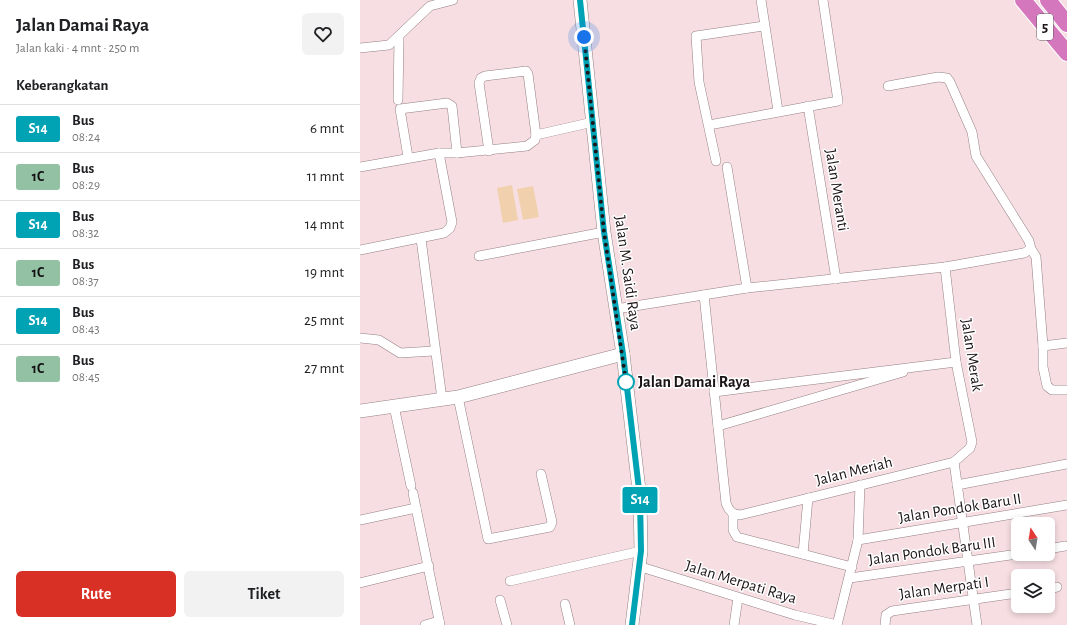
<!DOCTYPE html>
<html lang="id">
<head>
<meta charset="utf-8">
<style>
	:root { --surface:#fff; --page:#f2f2f2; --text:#202124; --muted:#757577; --line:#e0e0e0; --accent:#d93025 }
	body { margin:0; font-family:"Alegreya Sans",sans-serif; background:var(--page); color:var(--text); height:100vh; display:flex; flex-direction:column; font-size:15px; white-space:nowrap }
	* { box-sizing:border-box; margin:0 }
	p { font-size:13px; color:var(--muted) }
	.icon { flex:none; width:22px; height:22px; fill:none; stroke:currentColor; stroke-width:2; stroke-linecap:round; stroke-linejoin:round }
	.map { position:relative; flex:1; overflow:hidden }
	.panel { display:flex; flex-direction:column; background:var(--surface); width:360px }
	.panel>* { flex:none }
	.badge { padding:0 8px; border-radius:3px; font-size:14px; line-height:26px }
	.needle { width:26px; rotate:348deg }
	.buttons { position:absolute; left:651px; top:517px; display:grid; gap:8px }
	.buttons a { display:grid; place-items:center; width:44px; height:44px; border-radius:6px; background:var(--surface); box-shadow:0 2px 6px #0003; font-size:20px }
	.you { position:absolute; width:20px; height:20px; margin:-10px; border:3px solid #fff; border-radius:50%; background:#1a73e8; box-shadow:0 0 0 6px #1a73e833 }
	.map>.badge { position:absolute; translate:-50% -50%; box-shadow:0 0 0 2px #fff }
	h2 { padding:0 16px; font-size:15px; line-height:36px }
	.round { display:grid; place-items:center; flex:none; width:42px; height:42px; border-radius:6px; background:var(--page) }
	.headline { display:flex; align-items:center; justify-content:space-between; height:68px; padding:0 16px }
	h1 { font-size:19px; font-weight:700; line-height:30px }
	.cta { display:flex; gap:8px; margin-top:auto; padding:8px 16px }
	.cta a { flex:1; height:46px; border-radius:6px; background:var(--accent); color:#fff; font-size:16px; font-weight:700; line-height:46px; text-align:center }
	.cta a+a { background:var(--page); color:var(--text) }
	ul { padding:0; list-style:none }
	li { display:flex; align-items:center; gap:12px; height:48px; padding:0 16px; border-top:1px solid var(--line) }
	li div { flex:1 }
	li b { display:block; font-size:15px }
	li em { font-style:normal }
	li .badge { min-width:44px; font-weight:700; text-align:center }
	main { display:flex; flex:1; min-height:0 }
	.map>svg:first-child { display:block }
</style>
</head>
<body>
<main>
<section class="panel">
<div class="headline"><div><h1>Jalan Damai Raya</h1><p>Jalan kaki · 4 mnt · 250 m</p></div><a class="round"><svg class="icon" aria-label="heart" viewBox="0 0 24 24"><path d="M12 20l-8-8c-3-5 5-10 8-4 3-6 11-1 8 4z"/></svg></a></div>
<h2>Keberangkatan</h2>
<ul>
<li><span class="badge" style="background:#00a3b4;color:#fff">S14</span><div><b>Bus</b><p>08:24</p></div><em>6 mnt</em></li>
<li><span class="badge" style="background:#93c1a4;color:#111">1C</span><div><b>Bus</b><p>08:29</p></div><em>11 mnt</em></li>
<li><span class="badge" style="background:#00a3b4;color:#fff">S14</span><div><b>Bus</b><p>08:32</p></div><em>14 mnt</em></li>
<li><span class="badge" style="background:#93c1a4;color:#111">1C</span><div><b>Bus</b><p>08:37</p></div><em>19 mnt</em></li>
<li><span class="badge" style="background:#00a3b4;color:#fff">S14</span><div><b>Bus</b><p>08:43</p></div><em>25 mnt</em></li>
<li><span class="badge" style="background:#93c1a4;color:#111">1C</span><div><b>Bus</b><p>08:45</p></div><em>27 mnt</em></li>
</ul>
<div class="cta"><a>Rute</a><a>Tiket</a></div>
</section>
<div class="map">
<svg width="707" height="625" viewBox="0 0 707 625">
	<rect width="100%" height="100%" fill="#f6dee2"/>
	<g fill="#f1d1ad">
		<path d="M 152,185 L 158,220 L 143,223 L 137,188 Z"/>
		<path d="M 173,186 L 179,217 L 163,220 L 157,189 Z"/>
	</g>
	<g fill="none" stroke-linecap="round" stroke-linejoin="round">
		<g stroke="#958083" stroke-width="10">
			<g id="street">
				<path d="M 401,0 L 418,111"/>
				<path d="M 0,48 L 29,45 L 70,6 L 93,0"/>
				<path d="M 528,86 L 578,77 L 587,78 L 590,82 L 612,132 L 616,156 L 669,241 L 671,249 L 676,257 L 683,346 L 707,343"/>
				<path d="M 38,100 L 39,38"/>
				<path d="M 448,106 L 476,279"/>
				<path d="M 349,125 L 478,101 L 463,0"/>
				<path d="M 129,151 L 119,83 L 121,78 L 125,76 L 166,71 L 168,74 L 176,135"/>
				<path d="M 79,153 L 97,153 L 167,146 L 175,140 L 176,135 L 233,122"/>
				<path d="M 48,157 L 40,109 L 87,103 L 92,106 L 97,153"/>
				<path d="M 356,161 L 339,82 L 336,36 L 404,26"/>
				<path d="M 0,167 L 79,153 L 92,222 L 90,228 L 84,233 L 0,250"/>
				<path d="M 367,167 L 387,288"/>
				<path d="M 61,239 L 82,399"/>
				<path d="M 119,256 L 244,232"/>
				<path d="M 344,295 L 366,503 C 369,511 372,514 380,515 L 594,462 L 610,448 L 612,442 L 596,362 L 585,267"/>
				<path d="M 256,309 L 387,288 L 585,267 L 664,253 L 671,249"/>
				<path d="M 0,338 L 19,340 L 40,353 L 74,351"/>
				<path d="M 683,346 L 683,367 L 687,386 L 692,390 L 707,390"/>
				<path d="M 354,392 L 596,362"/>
				<path d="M 98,397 L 128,539 L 190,527 L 192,522 L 181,474"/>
				<path d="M 34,406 L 51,486"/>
				<path d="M 358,426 L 543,372"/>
				<path d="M 594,462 L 617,625"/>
				<path d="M 597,485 L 707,464"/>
				<path d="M 53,493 L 80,625"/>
				<path d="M 373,514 L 373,530 L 377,537 L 492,567"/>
				<path d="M 0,520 L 56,508"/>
				<path d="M 498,540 L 707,505"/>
				<path d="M 688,549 L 705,546"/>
				<path d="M 443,554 L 448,498"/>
				<path d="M 278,566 L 435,615 L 477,625"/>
				<path d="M 490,578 L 658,554"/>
				<path d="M 150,581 L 281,551"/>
				<path d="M 0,583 L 69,566"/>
				<path d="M 688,589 L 697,587"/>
				<path d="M 140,600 L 147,625"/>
				<path d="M 205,604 L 210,625"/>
				<path d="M 65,625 L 79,621"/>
				<path d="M 374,625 L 378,598"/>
				<path d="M 477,625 L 498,540 L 500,485"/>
				<path d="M 525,625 L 526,615 L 532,611 L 658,593"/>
			</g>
		</g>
		<g stroke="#958083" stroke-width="14">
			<g id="secondary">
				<path d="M 220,0 L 244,232 L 263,354 L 280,498 L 281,551 L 272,625"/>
				<path d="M 0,411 L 98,397 L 263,354"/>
			</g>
		</g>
		<g stroke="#fff" stroke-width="18">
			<g id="highway">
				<path d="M 663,0 L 707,53"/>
				<path d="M 688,0 L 707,24"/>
			</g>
		</g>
		<use href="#street" stroke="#fff" stroke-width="9"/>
		<use href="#secondary" stroke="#fff" stroke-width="13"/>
		<use href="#highway" stroke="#d477bd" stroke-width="16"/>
	</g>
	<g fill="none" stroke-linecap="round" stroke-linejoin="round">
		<g stroke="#fff" stroke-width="9">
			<path id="line" d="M 220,0 L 244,232 L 263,354 L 280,498 L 281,551 L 272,625"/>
		</g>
		<use href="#line" stroke="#00a3b4" stroke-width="6"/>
		<path stroke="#1c1416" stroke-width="4" stroke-dasharray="0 7.2" d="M 224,37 L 244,232 L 266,382"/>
	</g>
	<circle fill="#fff" stroke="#00a3b4" stroke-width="2" cx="266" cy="382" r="8"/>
	<g text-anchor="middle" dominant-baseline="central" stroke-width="3" stroke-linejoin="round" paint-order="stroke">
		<rect fill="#fff" stroke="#605a5c" stroke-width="1" x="677" y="14" width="16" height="26" rx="3"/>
		<g font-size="15" font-weight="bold" fill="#1c1416">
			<text x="685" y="27">5</text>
		</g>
		<g font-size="16" fill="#1c1416" stroke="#fff">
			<text transform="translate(477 190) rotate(81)">Jalan Meranti</text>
			<text transform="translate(268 273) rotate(82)">Jalan M. Saidi Raya</text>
			<text transform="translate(612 355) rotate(81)">Jalan Merak</text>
			<text transform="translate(494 471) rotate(-14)">Jalan Meriah</text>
			<text transform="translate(600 508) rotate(-9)">Jalan Pondok Baru II</text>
			<text transform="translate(572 551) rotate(-8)">Jalan Pondok Baru III</text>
			<text transform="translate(381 582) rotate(17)">Jalan Merpati Raya</text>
			<text transform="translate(584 588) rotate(-8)">Jalan Merpati I</text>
		</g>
		<g font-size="16" font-weight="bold" fill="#1c1416" stroke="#fff" text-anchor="start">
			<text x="278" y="382">Jalan Damai Raya</text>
		</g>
	</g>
</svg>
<div class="buttons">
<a><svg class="needle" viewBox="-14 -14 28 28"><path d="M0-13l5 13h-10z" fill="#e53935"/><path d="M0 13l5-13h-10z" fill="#757577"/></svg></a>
<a><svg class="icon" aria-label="layers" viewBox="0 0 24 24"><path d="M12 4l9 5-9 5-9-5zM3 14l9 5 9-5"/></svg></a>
</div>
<div class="you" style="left:224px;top:37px"></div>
<b class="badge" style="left:280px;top:500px;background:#00a3b4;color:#fff">S14</b>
</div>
</main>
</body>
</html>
